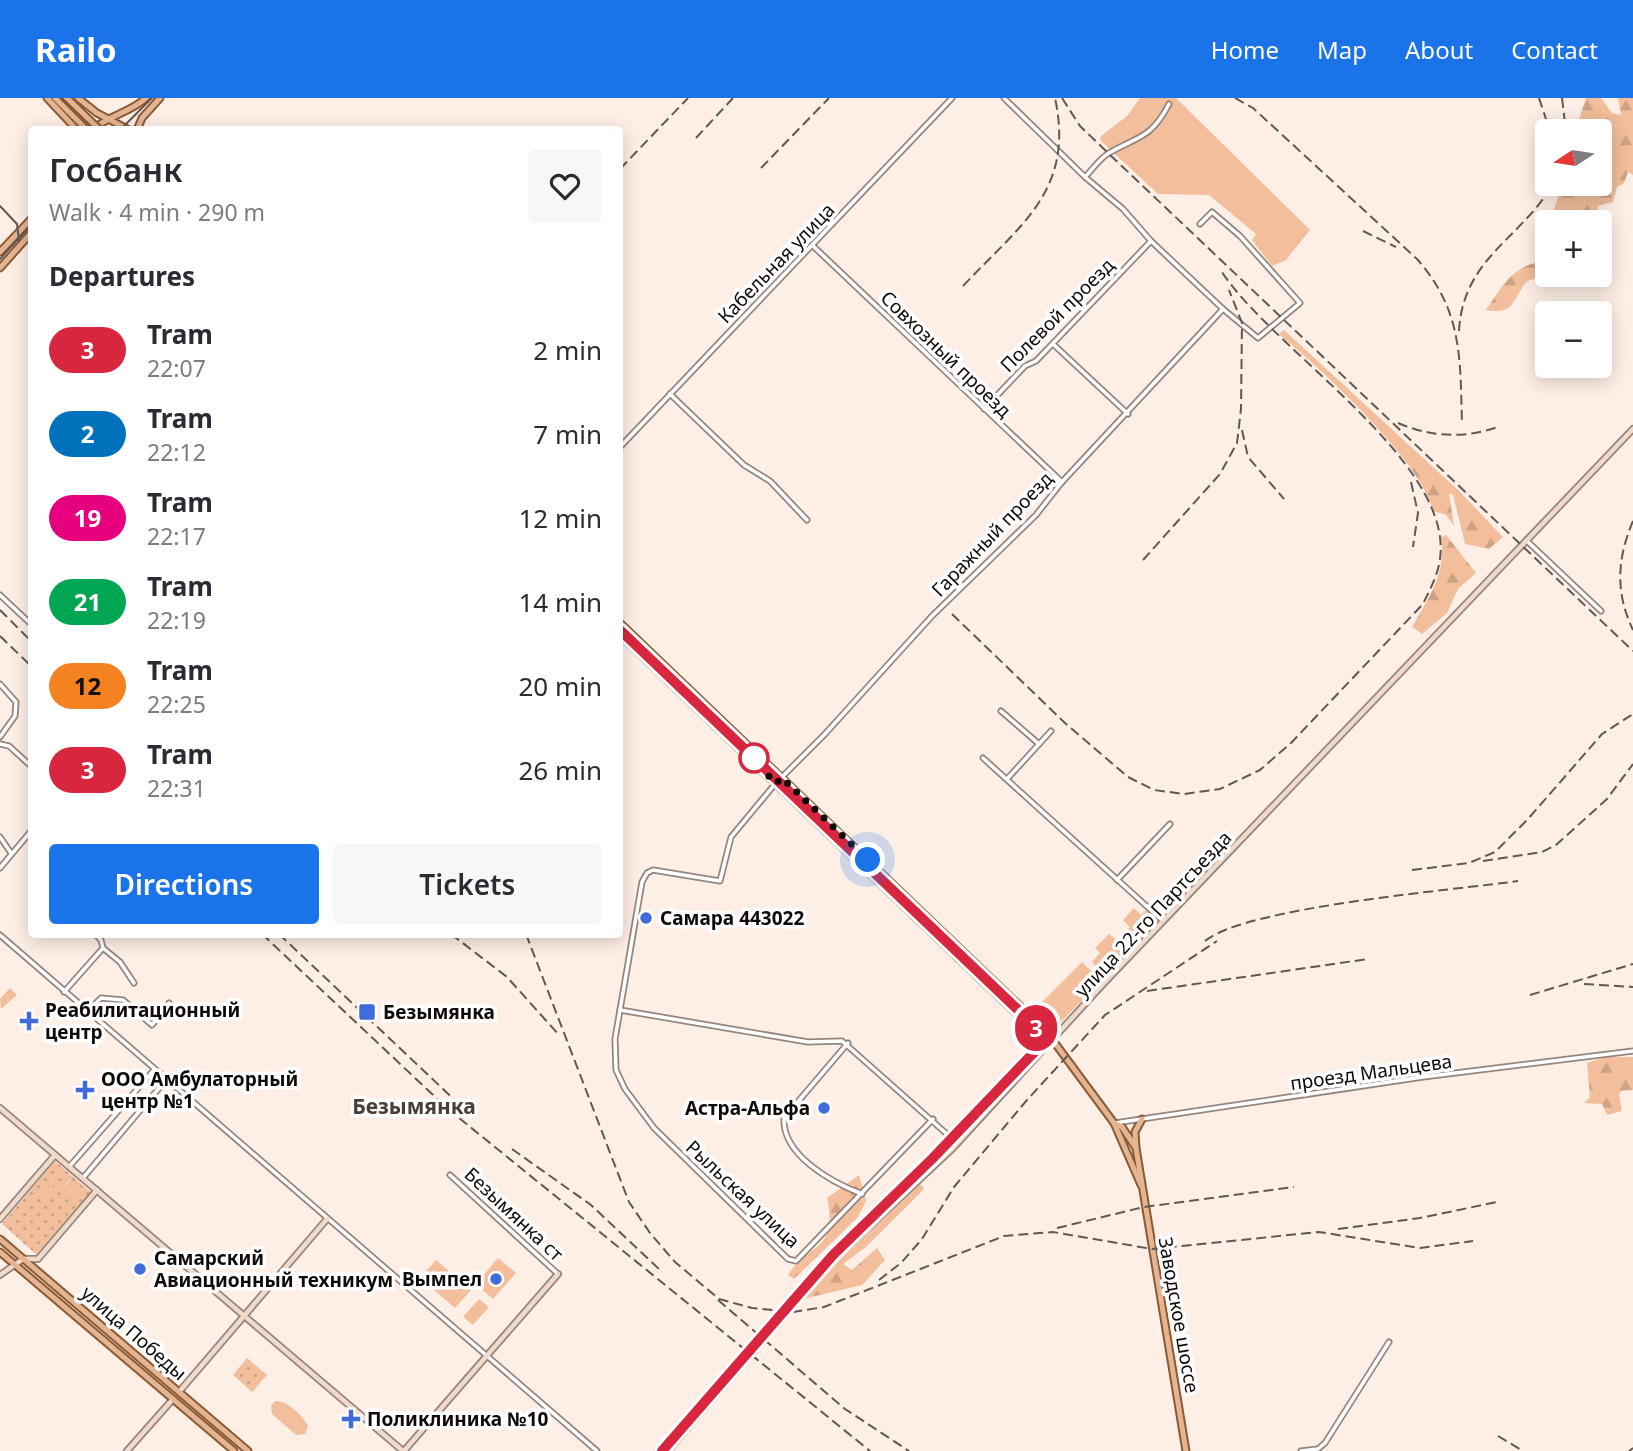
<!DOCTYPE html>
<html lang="en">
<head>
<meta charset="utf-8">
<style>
	:root { --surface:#fff; --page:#f7f7f7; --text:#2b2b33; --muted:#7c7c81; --accent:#1a73e8 }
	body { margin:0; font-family:"Noto Sans",sans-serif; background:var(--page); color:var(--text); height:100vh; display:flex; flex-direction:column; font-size:26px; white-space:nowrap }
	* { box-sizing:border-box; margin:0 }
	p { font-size:23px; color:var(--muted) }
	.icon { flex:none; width:38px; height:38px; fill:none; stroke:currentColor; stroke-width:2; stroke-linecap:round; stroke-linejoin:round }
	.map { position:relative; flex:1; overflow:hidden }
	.drawer { position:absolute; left:28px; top:28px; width:595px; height:812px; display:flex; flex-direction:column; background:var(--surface); border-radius:7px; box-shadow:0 4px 18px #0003 }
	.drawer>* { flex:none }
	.badge { padding:0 14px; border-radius:23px; font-size:24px; line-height:46px }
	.needle { width:46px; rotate:258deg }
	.tools { position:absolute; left:1535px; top:21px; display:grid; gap:14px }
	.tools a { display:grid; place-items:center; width:77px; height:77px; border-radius:7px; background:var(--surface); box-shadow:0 4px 18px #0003; font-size:35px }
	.you { position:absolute; width:35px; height:35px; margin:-18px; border:5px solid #fff; border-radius:50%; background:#1a73e8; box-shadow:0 0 0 10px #1a73e833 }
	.map>.badge { position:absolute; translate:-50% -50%; box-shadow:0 0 0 4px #fff }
	h2 { padding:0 21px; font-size:26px; line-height:63px }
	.round { display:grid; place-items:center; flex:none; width:74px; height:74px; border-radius:7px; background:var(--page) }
	.head { display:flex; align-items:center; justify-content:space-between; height:119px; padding:0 21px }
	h1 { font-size:33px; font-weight:600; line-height:52px }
	.cta { display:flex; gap:14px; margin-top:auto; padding:14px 21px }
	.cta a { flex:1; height:80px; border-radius:7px; background:var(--accent); color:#fff; font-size:28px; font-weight:600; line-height:80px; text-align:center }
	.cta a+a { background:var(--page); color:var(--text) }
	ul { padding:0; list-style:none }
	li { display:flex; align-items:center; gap:21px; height:84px; padding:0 21px }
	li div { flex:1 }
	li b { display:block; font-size:26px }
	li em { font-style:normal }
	li .badge { min-width:77px; font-weight:700; text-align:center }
	header { display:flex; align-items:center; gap:42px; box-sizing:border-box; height:98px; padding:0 35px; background:var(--accent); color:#fff }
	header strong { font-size:33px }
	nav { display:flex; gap:38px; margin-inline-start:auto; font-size:24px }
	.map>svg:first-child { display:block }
</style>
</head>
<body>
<header>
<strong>Railo</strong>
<nav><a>Home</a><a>Map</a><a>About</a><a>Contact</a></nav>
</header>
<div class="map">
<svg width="1633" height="1353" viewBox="0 0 1633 1353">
	<defs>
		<pattern id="forest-firs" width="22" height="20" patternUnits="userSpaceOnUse" patternTransform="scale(1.75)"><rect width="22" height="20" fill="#f2be9b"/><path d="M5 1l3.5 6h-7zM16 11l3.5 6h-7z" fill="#cea284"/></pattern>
		<pattern id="park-dots" width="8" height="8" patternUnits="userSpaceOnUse" patternTransform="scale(1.75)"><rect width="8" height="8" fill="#f2be9b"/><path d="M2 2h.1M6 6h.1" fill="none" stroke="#cea284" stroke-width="1.8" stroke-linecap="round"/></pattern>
	</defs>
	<rect width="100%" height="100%" fill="#feefe6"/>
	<g fill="#f2be9b">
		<path d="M 1140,0 L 1176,0 L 1310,132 L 1286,162 L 1272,168 L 1252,142 L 1256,136 L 1209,97 L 1158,96 L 1101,43 L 1100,39 L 1127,18 Z"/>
		<path d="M 1134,810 L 1141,817 L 1148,810 L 1159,820 L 1134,847 L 1123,836 L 1130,829 L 1123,822 Z"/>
		<path d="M 1109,836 L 1129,852 L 1104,877 L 1092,864 L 1100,855 L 1095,850 Z"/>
		<path d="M 1082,864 L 1101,883 L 1054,931 L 1034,912 Z"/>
		<path d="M 10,890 L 17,897 L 1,911 L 0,901 Z"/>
		<path d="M 53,1074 L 52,1096 L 34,1097 Z"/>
		<path d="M 71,1081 L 81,1090 L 75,1097 L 63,1097 L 59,1094 Z"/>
		<path d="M 498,1160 L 516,1175 L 493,1201 L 476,1186 Z"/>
		<path d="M 436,1162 L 471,1192 L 455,1210 L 420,1180 Z"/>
		<path d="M 479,1201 L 489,1209 L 473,1227 L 463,1219 Z"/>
		<path d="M 275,1303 C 287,1302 303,1318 308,1328 L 305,1336 L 296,1337 L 272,1316 L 271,1308 Z"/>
	</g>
	<g fill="url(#forest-firs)">
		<path d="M 1586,0 L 1601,0 L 1612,15 L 1621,17 L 1618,0 L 1633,0 L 1633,77 L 1628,74 L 1624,85 L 1617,89 L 1613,104 L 1598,108 L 1595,124 L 1550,124 L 1562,86 L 1600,86 L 1600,33 L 1575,33 Z"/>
		<path d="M 1547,163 L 1547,177 L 1527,183 C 1511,203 1515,217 1486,212 C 1503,187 1514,165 1547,163 Z"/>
		<path d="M 1284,232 L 1459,393 L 1503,439 L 1489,451 L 1465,446 L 1453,396 L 1449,396 L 1454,428 L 1446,417 L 1433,413 C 1424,366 1318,268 1279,236 Z"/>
		<path d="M 1446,437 L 1476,475 L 1458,491 L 1447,515 L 1422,536 L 1412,529 C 1429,499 1447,474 1441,439 Z"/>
		<path d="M 1606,959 L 1633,959 L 1633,992 L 1621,993 L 1619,997 L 1622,1013 L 1607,1017 L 1602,1006 L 1584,1005 L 1590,999 L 1587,965 Z"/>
		<path d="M 859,1077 L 866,1103 L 858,1119 L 794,1181 L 788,1177 C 809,1143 839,1154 827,1100 Z"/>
		<path d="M 919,1084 L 924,1091 L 867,1148 L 843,1166 L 852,1172 L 877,1150 L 885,1162 L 862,1187 L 803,1201 L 833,1163 Z"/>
	</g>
	<g fill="url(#park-dots)" fill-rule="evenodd">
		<path d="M 55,1063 L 92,1095 L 38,1158 L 2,1126 ZM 53,1075 L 52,1096 L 35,1097 ZM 70,1081 L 81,1090 L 75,1097 L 63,1097 L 59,1094 Z"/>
		<path d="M 247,1260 L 267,1277 L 252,1294 L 233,1277 Z"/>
	</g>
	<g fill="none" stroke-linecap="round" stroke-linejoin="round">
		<g stroke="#94867e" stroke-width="7">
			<g id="street">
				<path d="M 1004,0 L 1085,79 L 1123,111 L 1151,143 L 1223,211 L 1258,240 L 1300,205 L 1240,138 L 1212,114 L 1200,126"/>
				<path d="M 1085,79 C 1092,72 1100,60 1109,55 C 1138,38 1151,41 1169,6"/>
				<path d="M 812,147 L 1062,384"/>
				<path d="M 1053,246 L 1128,316"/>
				<path d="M 670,296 L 744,367 L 770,383 L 807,422"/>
				<path d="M 984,311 L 1025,268 L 1036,263 L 1151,143"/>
				<path d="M 620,349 L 952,0"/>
				<path d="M 1526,442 L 1601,513"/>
				<path d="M 0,497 L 32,527"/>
				<path d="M 0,586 L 16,604 L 15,618 L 0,639"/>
				<path d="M 1001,613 L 1039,646"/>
				<path d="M 0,646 L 9,648 L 32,669"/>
				<path d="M 983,660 L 1163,823"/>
				<path d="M 781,680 L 825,636 L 932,518 L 1036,417 L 1062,384 L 1223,211"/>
				<path d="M 1007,681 L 1051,633"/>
				<path d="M 775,686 L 731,739 L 720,783 L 653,772 L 647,775 L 642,784 L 615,941 L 616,972 L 625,991 L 654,1030 L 788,1161 L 796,1163 L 933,1021"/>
				<path d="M 0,739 L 11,755"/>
				<path d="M 0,770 L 32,732"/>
				<path d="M 1117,782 L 1170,726"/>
				<path d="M 95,836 L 101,842 L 103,850"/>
				<path d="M 0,837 L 597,1353"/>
				<path d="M 64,894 L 103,850 L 120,864 L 134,885"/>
				<path d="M 620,912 L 808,944 L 842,943 L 957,1045"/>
				<path d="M 87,914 L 101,900 L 123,902 L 152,927 L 169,905"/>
				<path d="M 848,945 L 784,1020 C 782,1057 831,1084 862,1096"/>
				<path d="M 1115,1025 L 1423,979 L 1633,953"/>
				<path d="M 69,1069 L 154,972"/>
				<path d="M 450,1077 L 558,1176"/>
				<path d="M 83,1080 L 165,983"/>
				<path d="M 1301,1353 L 1318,1351 L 1325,1345 L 1389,1244"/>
			</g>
		</g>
		<g stroke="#94867e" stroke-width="8">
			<g id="secondary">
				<path d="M 0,1010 L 403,1353"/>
				<path d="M 0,1121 L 55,1057"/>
				<path d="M 831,1155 L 925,1065 L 1042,940"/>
				<path d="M 836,1159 L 953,1050 L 1105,884 L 1633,331"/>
				<path d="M 0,1177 L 23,1161 L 38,1161 L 97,1092"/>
				<path d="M 179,1294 L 327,1121"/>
				<path d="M 127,1353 L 173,1301"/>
				<path d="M 404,1353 L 558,1176"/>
				<path d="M 658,1353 L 686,1322"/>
				<path d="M 668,1353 L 691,1326"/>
			</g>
		</g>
		<g stroke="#8c5933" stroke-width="9">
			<g id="primary">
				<path d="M 47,0 L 77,32"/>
				<path d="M 55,0 L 87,32"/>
				<path d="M 78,0 L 97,15 L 129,32"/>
				<path d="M 93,32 C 106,18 130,15 146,0"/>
				<path d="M 137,32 L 142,20 L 160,0"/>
				<path d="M 0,154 L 32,120"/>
				<path d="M 0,170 L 32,134"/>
				<path d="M 620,525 L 1046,933 L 1114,1025 L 1141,1087"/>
				<path d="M 620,537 L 1042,940 L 1052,943"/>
				<path d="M 1114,1025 L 1122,1029 L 1136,1050 L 1186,1353"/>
				<path d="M 1136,1050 L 1135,1034 L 1142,1021"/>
				<path d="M 0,1141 L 248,1353"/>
				<path d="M 0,1154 L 234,1353"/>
			</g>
		</g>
		<use href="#street" stroke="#fff" stroke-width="3.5"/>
		<use href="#secondary" stroke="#f1dac9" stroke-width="4.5"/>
		<use href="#primary" stroke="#e3b593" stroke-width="5"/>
		<g stroke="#615853" stroke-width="2">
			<path d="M 62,0 L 95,32"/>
			<path d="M 120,32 L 152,0"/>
			<path d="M 0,108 L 17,126 L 19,143"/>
			<path d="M 0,161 L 32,126"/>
			<path d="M 620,530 L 1038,928 L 1045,941 L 1041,949 L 954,1043 L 834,1158 L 664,1353"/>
		</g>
		<g stroke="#615853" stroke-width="2" stroke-dasharray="10 5" stroke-linecap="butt">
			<path d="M 1062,0 L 1080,28 L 1108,55 L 1633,553"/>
			<path d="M 1235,0 L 1253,10 L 1417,161 C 1463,213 1460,261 1462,326"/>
			<path d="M 1539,0 L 1550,33"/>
			<path d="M 1562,0 L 1566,33"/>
			<path d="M 696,40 L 733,0"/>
			<path d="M 761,70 L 829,0"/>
			<path d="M 620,71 L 688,0"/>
			<path d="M 1363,133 L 1396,149"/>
			<path d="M 963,188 C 1020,127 1075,93 1055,0"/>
			<path d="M 1459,233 C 1463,160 1521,141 1553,86"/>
			<path d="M 1398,325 C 1432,339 1462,341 1498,329"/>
			<path d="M 1242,332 L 1248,359 L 1284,401"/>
			<path d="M 1411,384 L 1418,415 L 1413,449"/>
			<path d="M 1633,423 C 1617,461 1615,494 1633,532"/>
			<path d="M 1143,462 L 1220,376 L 1237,345 L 1241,311 L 1242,225 L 1229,192"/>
			<path d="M 0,512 L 32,544"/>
			<path d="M 952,516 L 1065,625 L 1128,679 L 1154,692 L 1184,696 L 1220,691 L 1260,672 L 1291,645 L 1423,506 C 1430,491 1438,477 1440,461 C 1454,362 1269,250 1220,171"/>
			<path d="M 0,538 L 32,569"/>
			<path d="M 1483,763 L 1542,754 L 1556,747 L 1607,701 L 1633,666"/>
			<path d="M 1412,772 L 1469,765 L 1495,754 L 1528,721 L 1602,636 L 1633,616"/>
			<path d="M 262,836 L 448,1011 L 870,1353"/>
			<path d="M 279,836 L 461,1008"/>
			<path d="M 451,836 L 507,879 L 559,937"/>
			<path d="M 526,836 L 629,1104 L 650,1135 L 675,1164 L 719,1201 L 752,1210 L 793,1214 L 824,1209 L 1004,1138 L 1053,1134 L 1152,1151 L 1319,1134 L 1420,1150 L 1473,1143"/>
			<path d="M 1205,843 C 1246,809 1455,792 1518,783"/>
			<path d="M 1584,886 L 1633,889"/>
			<path d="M 1147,893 L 1368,861"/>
			<path d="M 1530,897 L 1633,866"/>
			<path d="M 512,1051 L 591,1107 L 660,1172"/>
			<path d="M 1057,1130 L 1144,1109 L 1294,1089"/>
			<path d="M 1338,1131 L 1420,1120 L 1497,1104"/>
			<path d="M 879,1182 L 901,1165 L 922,1141 L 954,1089 L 1027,1002 L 1105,917 L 1217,843"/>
			<path d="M 718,1202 L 845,1311 L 909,1353"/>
			<path d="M 1498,1338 L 1523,1353"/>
			<path d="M 1629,1353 L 1633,1350"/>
		</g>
		<g stroke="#94867e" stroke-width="8" stroke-linecap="butt">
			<g id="secondary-bridge">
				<path d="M 686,1322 L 831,1155"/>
				<path d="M 691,1326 L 836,1159"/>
			</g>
		</g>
		<g stroke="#8c5933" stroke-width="9" stroke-linecap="butt">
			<path id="primary-bridge" d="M 67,0 L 100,32"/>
		</g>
		<use href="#secondary-bridge" stroke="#f1dac9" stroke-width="4.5"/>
		<use href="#primary-bridge" stroke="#e3b593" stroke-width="5"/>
	</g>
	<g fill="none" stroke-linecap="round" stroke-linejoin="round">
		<g stroke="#fff" stroke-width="16">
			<path id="line" d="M 620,532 L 1038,931 L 1043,940 L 1040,948 L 933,1060 L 833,1157 L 662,1353"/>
		</g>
		<use href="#line" stroke="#d7263d" stroke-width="10"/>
		<path stroke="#0f0a07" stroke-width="7" stroke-dasharray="0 12.6" d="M 754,660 L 753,663 L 776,685 L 782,680 L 868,762"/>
	</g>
	<circle fill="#fff" stroke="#d7263d" stroke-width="3.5" cx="754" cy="660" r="14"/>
	<g fill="#406bdc" stroke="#fff" stroke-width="2.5">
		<circle cx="646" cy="820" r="7"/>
		<rect x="358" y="905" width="18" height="18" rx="3.5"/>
		<path d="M25.5 912.5h7v7h7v7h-7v7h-7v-7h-7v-7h7z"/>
		<path d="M81.5 981.5h7v7h7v7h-7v7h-7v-7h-7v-7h7z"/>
		<circle cx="824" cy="1010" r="7"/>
		<circle cx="140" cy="1171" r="7"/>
		<circle cx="496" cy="1181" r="7"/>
		<path d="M347.5 1310.5h7v7h7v7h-7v7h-7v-7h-7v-7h7z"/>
	</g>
	<g text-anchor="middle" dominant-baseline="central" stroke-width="7" stroke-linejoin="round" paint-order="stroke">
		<g font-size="19" fill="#0f0a07" stroke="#fff">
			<text transform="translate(776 165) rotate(-46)">Кабельная улица</text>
			<text transform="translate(1057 217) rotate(-45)">Полевой проезд</text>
			<text transform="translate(946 256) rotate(44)">Совхозный проезд</text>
			<text transform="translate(992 436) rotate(-46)">Гаражный проезд</text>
			<text transform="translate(1153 816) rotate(-47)">улица 22-го Партсъезда</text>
			<text transform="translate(1371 974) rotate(-8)">проезд Мальцева</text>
			<text transform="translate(743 1096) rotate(43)">Рыльская улица</text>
			<text transform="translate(514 1116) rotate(43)">Безымянка ст</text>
			<text transform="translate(1179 1217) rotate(80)">Заводское шоссе</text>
			<text transform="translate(134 1235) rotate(41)">улица Победы</text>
		</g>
		<g font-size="19" font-weight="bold" fill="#0f0a07" stroke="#fff" text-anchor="start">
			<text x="660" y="820">Самара 443022</text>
			<text x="45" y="912">Реабилитационный<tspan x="45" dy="22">центр</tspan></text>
			<text x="383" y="914">Безымянка</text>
			<text x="101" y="981">ООО Амбулаторный<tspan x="101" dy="22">центр №1</tspan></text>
			<text x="810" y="1010" text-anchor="end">Астра-Альфа</text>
			<text x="154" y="1160">Самарский<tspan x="154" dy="22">Авиационный техникум</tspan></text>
			<text x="482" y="1181" text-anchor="end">Вымпел</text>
			<text x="367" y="1321">Поликлиника №10</text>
		</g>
		<g font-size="21" font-weight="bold" fill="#4a3e36" stroke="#fff">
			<text x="414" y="1008">Безымянка</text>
		</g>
	</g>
</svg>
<div class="tools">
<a><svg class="needle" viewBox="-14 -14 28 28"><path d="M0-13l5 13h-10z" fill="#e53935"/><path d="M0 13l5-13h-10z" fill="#7c7c81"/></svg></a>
<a>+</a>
<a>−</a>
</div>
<div class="you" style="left:868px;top:762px"></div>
<b class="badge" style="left:1036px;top:930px;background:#d7263d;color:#fff">3</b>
<section class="drawer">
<div class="head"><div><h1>Госбанк</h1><p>Walk · 4 min · 290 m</p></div><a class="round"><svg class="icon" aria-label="heart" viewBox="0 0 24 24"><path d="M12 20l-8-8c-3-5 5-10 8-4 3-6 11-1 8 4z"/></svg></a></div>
<h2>Departures</h2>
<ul>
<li><span class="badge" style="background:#d7263d;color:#fff">3</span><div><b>Tram</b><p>22:07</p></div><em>2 min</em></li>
<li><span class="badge" style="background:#0072bc;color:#fff">2</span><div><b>Tram</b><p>22:12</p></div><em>7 min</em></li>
<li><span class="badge" style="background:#e6007e;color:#fff">19</span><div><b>Tram</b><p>22:17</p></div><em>12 min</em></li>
<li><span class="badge" style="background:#00a651;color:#fff">21</span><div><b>Tram</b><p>22:19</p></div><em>14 min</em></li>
<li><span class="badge" style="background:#f58220;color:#111">12</span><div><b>Tram</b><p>22:25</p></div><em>20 min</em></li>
<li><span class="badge" style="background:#d7263d;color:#fff">3</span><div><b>Tram</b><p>22:31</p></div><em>26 min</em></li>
</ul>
<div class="cta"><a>Directions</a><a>Tickets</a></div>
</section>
</div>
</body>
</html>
